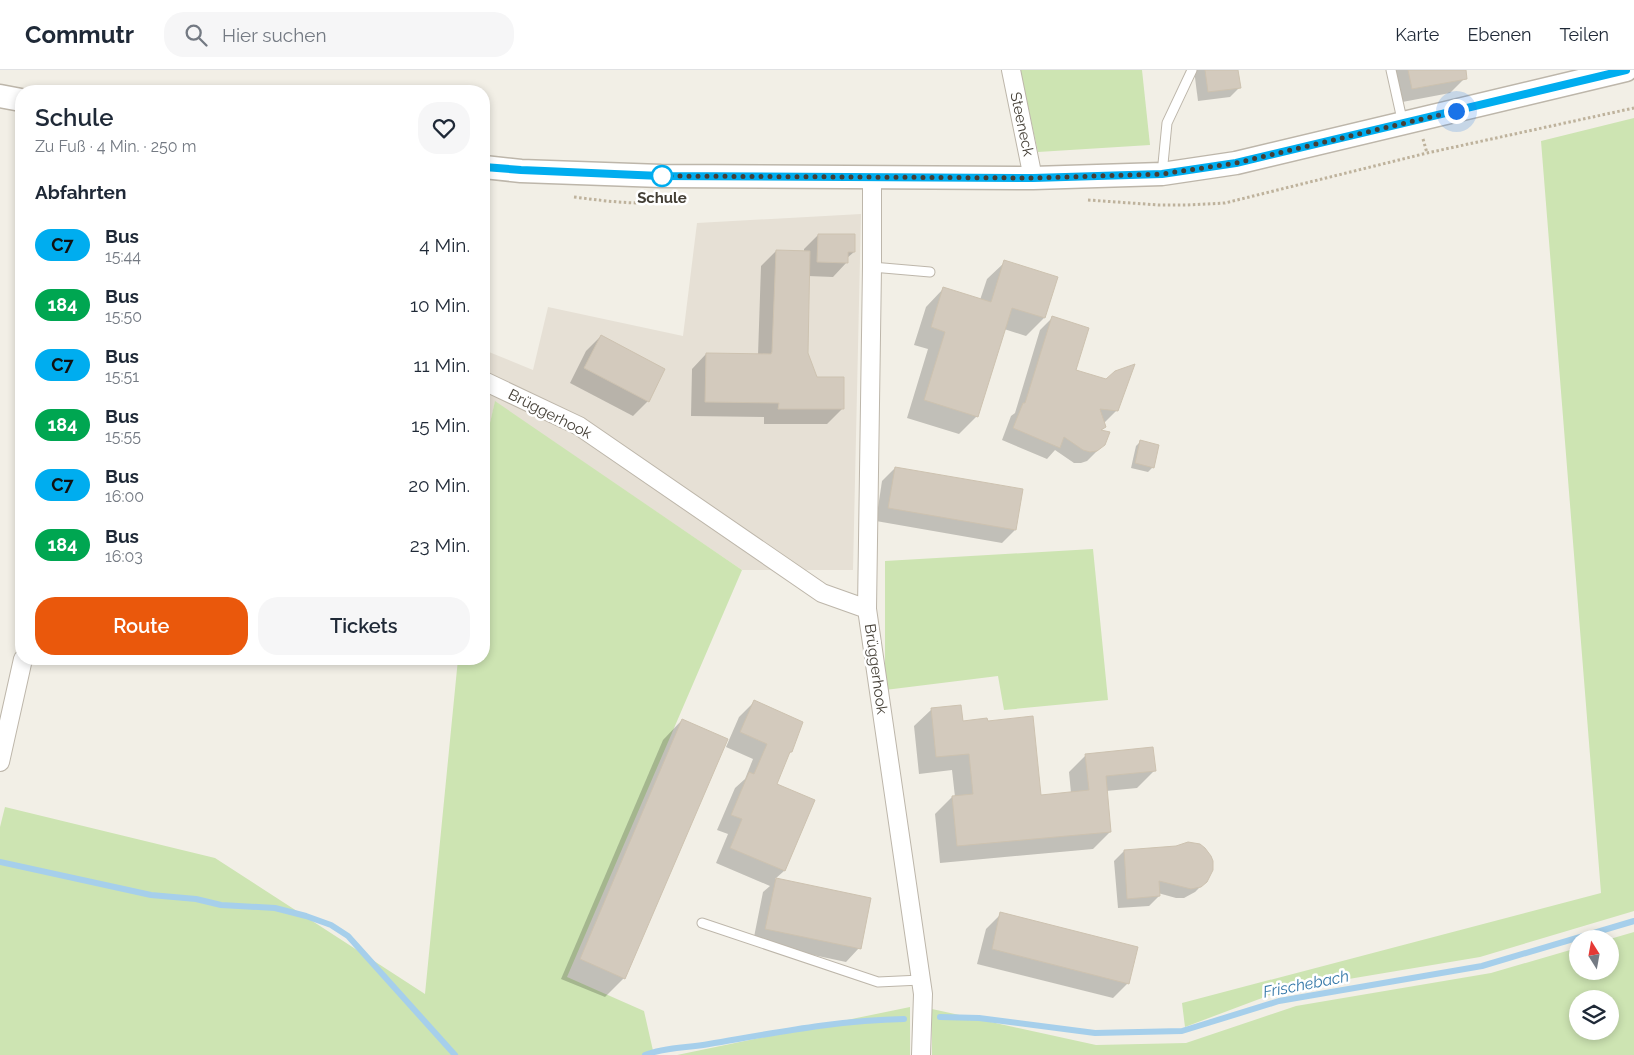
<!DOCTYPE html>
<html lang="de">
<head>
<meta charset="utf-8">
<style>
	:root { --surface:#fff; --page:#f6f6f7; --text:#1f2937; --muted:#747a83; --line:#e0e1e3; --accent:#ea580c }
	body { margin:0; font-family:Raleway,sans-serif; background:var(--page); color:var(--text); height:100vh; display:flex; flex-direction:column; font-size:19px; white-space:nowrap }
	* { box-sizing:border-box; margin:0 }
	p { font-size:16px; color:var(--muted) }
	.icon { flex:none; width:28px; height:28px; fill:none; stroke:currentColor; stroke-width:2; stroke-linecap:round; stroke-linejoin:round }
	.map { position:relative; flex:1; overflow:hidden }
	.side { position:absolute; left:15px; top:15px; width:475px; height:580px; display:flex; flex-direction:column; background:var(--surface); border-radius:20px; box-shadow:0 2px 8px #0003 }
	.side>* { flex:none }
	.badge { padding:0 10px; border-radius:16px; font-size:18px; line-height:32px }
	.needle { width:32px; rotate:349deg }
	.tools { position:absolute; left:1569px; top:860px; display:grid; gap:10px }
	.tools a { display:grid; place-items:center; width:50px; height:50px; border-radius:50%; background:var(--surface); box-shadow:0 2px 8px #0003; font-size:25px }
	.you { position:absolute; width:25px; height:25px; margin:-12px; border:4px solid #fff; border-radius:50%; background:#1a73e8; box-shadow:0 0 0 8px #1a73e833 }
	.map>.badge { position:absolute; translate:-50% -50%; box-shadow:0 0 0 2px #fff }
	h2 { padding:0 20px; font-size:19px; line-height:45px }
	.round { display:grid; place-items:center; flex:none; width:52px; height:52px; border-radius:20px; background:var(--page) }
	.head { display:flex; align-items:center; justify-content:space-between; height:85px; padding:0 20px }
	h1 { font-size:24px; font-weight:600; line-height:38px }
	.primary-button { display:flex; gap:10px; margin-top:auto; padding:10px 20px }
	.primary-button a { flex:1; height:58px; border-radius:20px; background:var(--accent); color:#fff; font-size:20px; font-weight:600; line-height:58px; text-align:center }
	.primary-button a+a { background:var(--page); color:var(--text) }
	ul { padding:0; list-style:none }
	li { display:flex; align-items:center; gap:15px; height:60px; padding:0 20px }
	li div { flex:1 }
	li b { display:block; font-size:19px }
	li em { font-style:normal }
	li .badge { min-width:55px; font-weight:700; text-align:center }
	header { display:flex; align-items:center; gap:30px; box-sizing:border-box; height:70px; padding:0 25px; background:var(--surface); border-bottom:1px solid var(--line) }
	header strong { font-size:24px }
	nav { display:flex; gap:28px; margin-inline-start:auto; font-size:18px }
	.search { width:350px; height:45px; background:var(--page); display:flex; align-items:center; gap:12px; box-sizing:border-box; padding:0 18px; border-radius:20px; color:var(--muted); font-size:19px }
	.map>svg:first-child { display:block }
</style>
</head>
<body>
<header>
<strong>Commutr</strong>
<div class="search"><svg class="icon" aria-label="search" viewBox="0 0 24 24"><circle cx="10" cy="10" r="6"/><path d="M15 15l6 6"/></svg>Hier suchen</div>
<nav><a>Karte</a><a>Ebenen</a><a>Teilen</a></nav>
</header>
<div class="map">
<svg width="1634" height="985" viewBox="0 0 1634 985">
	<rect width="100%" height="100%" fill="#f2efe6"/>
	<path fill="#e6e0d5" d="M 861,144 L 853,500 L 742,500 L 495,332 L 484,379 L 484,280 L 533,300 L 548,237 L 683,266 L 697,153 Z"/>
	<g fill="#cde4b2" fill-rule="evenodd">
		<path d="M 1020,0 L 1142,0 L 1150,75 L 1038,82 Z"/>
		<path d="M 1634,48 L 1634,841 L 1480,887 L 1283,920 L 1185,957 L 1182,933 L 1601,823 L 1541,71 Z"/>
		<path d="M 495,331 L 742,500 L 567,907 L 644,941 L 654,985 L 0,985 L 0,757 L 5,737 L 215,788 L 425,924 L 458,589 L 484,589 L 484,379 Z"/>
		<path d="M 1093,479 L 1108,630 L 1004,640 L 998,606 L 885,620 L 885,491 Z"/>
		<path d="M 1634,862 L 1634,985 L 932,985 L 932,939 L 1096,975 L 1186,973 L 1296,936 L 1491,903 L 1577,878 L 1578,901 L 1610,901 L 1610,869 ZM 1578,929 L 1610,929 L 1610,961 L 1578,961 Z"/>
		<path d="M 910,937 L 910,985 L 677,985 Z"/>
	</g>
	<g fill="#0003">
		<path d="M 1194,0 L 1237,0 L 1240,17 L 1230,27 L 1198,31 Z"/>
		<path d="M 1391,0 L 1463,0 L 1465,8 L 1450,23 L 1397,33 Z"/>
		<path d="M 818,165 L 854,182 L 847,188 L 847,192 L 833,207 L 808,206 L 807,283 L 816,308 L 842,339 L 827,354 L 764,354 L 764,347 L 691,346 L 692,299 L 706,284 L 758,285 L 761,196 L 776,181 L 804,182 L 804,179 Z"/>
		<path d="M 1005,192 L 1044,248 L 1026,266 L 1004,259 L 977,346 L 959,364 L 907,348 L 928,279 L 914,275 L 926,237 L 943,219 L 980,230 L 987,209 Z"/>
		<path d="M 1052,248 L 1074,301 L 1117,340 L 1105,352 L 1103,352 L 1105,356 L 1100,361 L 1099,379 L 1087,391 L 1081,393 L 1074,393 L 1055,380 L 1047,389 L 1002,370 L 1011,346 L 1015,343 L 1040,260 Z"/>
		<path d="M 601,266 L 648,331 L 633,346 L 570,313 L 586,281 Z"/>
		<path d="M 1140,372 L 1153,397 L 1148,402 L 1131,398 L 1136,376 Z"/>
		<path d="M 895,398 L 1015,460 L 1002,473 L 876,451 L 882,411 Z"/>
		<path d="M 754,632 L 791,682 L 787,685 L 775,714 L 814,731 L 784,801 L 775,809 L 870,829 L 859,878 L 846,892 L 753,872 L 763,822 L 770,816 L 716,793 L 728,764 L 717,760 L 735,718 L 745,709 L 753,689 L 726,677 L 739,647 Z"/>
		<path d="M 932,639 L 962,652 L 1040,726 L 1071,723 L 1069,702 L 1086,685 L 1154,701 L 1137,718 L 1106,721 L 1110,762 L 1093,779 L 940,793 L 935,744 L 952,727 L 955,727 L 952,700 L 919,704 L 914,656 Z"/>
		<path d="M 682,650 L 624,908 L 605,927 L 561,909 L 663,670 Z"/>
		<path d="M 1124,781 L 1206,811 L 1195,822 L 1184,828 L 1176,828 L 1158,823 L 1159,826 L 1149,836 L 1118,838 L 1114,791 Z"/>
		<path d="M 1001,844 L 1128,913 L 1113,928 L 977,894 L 986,859 Z"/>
	</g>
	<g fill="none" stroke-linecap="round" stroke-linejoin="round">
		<g stroke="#a6cfeb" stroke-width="6">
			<path d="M 0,792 L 151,825 L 196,829 L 221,835 L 275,838 L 306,846 L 331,855 L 348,866 L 455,985"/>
			<path d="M 940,947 L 979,948 L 1095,963 L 1182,961 L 1279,931 L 1482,896 L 1634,851"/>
			<path d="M 645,985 C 665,977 688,978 709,974 C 774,963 838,950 904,949"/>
		</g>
	</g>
	<g fill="#d3cabd" stroke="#cdc2b0">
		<path d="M 1205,0 L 1238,0 L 1241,18 L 1208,22 Z"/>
		<path d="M 1408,0 L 1466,0 L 1467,9 L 1412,19 Z"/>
		<path d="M 818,164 L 855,164 L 855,182 L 848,182 L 848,193 L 817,192 Z"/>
		<path d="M 776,180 L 810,181 L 808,283 L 817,307 L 844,307 L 844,339 L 778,339 L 779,333 L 705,332 L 706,283 L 771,284 L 772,282 Z"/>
		<path d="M 1004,190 L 1058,207 L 1045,248 L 1012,238 L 978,347 L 924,330 L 945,262 L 931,257 L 943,217 L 991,232 Z"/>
		<path d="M 1052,246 L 1089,258 L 1076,300 L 1106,309 L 1115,301 L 1135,294 L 1118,341 L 1100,339 L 1106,357 L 1101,360 L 1110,362 L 1105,375 L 1097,381 L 1090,382 L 1083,380 L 1064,367 L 1060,378 L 1013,358 L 1023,333 L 1025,333 Z"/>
		<path d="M 601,265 L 665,299 L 649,332 L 584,298 Z"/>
		<path d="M 1140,370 L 1159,375 L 1154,398 L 1135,393 Z"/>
		<path d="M 895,397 L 1023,419 L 1016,460 L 888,438 Z"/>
		<path d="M 754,630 L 803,652 L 792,682 L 790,682 L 777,714 L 815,730 L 785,801 L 730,778 L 742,749 L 731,745 L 749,702 L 754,704 L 767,674 L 740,662 Z"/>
		<path d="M 961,635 L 963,651 L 987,648 L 988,651 L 1033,646 L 1041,725 L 1089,720 L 1085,684 L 1153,677 L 1156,701 L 1106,706 L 1111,762 L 957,776 L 952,726 L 973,724 L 969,684 L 936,687 L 931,638 Z"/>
		<path d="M 682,649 L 728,669 L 625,909 L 580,889 Z"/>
		<path d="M 1188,772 L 1200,774 L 1205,778 L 1211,786 L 1213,791 L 1213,800 L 1207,812 L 1201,817 L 1191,819 L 1159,811 L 1160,826 L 1127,829 L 1124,780 L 1176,776 Z"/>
		<path d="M 776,808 L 871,828 L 861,879 L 765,859 Z"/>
		<path d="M 1000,842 L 1138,877 L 1129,914 L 992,879 Z"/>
	</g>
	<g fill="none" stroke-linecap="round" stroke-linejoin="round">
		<g stroke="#bdb6aa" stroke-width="11">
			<g id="service">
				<path d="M 1391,0 L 1403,54"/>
				<path d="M 1162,104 L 1167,53 L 1192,0"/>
				<path d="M 872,197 L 930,202"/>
				<path d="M 702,853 L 878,912 L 921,910"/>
			</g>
		</g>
		<g stroke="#bdb6aa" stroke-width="20">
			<g id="minor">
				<path d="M 1011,0 L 1033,108"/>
				<path d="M 484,311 L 579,356 L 822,523 L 867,539 L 923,924 L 921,985"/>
				<path d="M 867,539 L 872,197 L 872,107"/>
				<path d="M 0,692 L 23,589"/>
			</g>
		</g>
		<g stroke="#bdb6aa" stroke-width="25">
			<g id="tertiary">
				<path d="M 0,26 L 21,30"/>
				<path d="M 484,97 L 521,101 L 661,106 L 1033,108 L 1162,104 L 1236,93 L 1626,0"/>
			</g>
		</g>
		<g stroke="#beb29c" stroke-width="3" stroke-dasharray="2.5 2.5" stroke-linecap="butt">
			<path d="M 1423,69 L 1427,83"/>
			<path d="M 574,127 C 612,132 645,136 682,130"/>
			<path d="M 1088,130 L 1159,135 L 1187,135 L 1225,133 L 1427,83 L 1634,38"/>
		</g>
		<use href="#service" stroke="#fff" stroke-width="9"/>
		<use href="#minor" stroke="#fff" stroke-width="18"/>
		<use href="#tertiary" stroke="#fff" stroke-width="22"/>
	</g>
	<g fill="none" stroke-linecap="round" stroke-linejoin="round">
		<g stroke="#fff" stroke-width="11">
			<path id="line" d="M 484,97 L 521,100 L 661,106 L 1033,108 L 1162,104 L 1236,93 L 1626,0"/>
		</g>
		<use href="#line" stroke="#00adef" stroke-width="8"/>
		<path stroke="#443f36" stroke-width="5" stroke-dasharray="0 9" d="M 662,106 L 1033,108 L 1162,104 L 1236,93 L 1456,41"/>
	</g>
	<circle fill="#fff" stroke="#00adef" stroke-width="2.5" cx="662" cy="106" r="10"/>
	<g text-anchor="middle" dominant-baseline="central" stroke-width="5" stroke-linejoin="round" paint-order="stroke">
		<g font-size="15" fill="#443f36" stroke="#fff">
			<text transform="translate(1022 54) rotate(78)">Steeneck</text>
			<text transform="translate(550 344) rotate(27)">Brüggerhook</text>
			<text transform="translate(876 599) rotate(82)">Brüggerhook</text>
		</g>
		<g font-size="15" font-weight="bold" fill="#443f36" stroke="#fff">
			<text x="662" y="128">Schule</text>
		</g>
		<g font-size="16" font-style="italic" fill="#3679a9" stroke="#fff">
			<text transform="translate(1306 914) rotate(-11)">Frischebach</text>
		</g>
	</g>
</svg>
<div class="tools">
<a><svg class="needle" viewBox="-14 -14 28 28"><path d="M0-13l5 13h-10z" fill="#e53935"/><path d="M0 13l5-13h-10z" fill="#747a83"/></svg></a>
<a><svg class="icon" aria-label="layers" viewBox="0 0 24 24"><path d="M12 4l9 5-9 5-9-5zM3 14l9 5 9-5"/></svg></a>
</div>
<div class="you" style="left:1456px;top:41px"></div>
<section class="side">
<div class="head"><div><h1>Schule</h1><p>Zu Fuß · 4 Min. · 250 m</p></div><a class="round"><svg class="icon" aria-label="heart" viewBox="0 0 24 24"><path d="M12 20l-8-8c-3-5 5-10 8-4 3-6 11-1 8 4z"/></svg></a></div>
<h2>Abfahrten</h2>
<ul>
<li><span class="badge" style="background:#00adef;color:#111">C7</span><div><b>Bus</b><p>15:44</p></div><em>4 Min.</em></li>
<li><span class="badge" style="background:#00a651;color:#fff">184</span><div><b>Bus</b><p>15:50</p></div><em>10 Min.</em></li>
<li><span class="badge" style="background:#00adef;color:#111">C7</span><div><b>Bus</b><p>15:51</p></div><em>11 Min.</em></li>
<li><span class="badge" style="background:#00a651;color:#fff">184</span><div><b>Bus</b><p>15:55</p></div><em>15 Min.</em></li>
<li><span class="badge" style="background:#00adef;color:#111">C7</span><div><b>Bus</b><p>16:00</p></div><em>20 Min.</em></li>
<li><span class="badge" style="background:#00a651;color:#fff">184</span><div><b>Bus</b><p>16:03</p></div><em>23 Min.</em></li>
</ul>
<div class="primary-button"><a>Route</a><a>Tickets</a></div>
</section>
</div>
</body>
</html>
